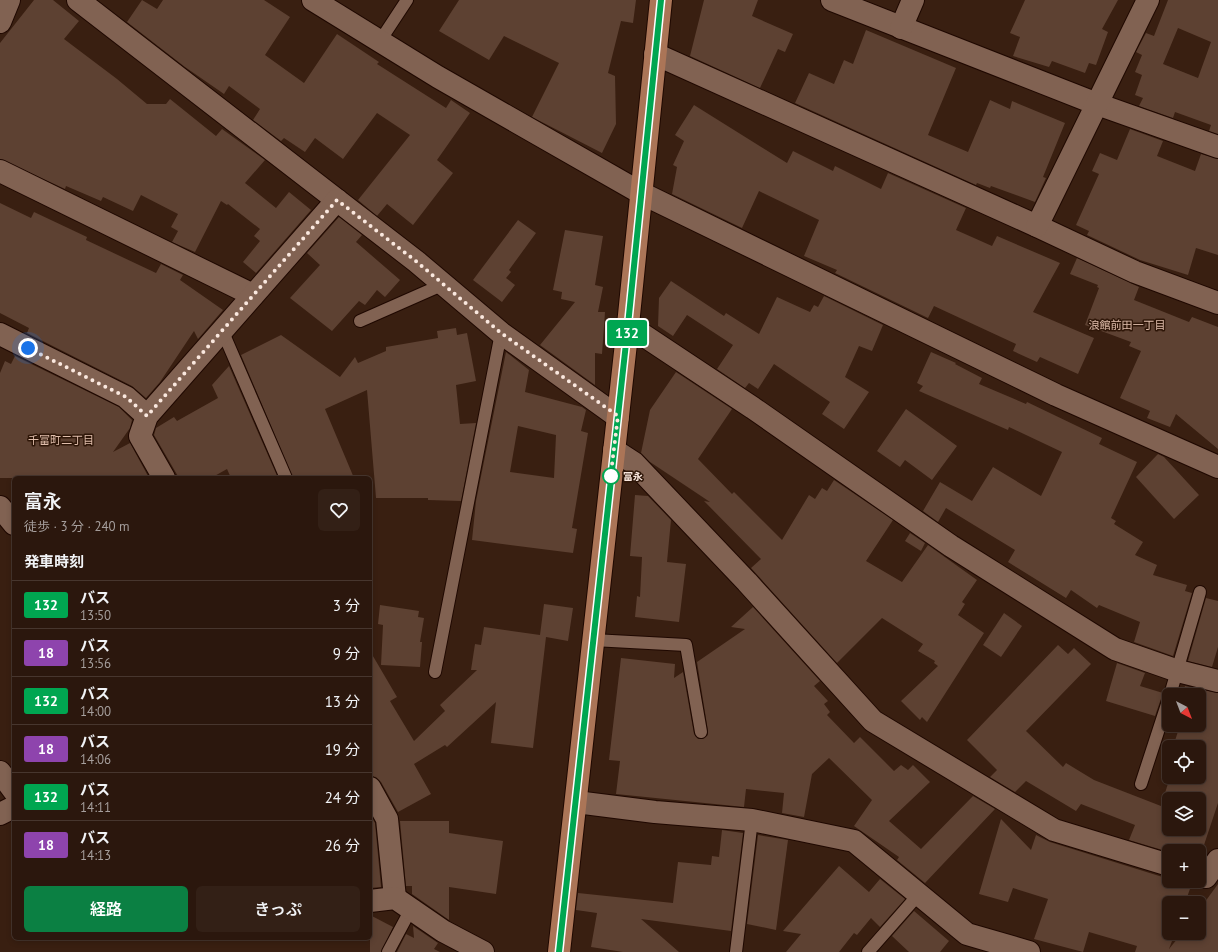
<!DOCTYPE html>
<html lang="ja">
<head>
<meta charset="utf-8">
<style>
	:root { --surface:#2b170d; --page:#332016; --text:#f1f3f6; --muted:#a69f9d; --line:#47362e; --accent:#0b8043 }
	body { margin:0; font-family:"PT Sans","Noto Sans JP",sans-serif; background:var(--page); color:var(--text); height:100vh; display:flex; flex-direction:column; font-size:15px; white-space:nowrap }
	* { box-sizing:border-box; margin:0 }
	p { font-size:13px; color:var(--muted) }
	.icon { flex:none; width:22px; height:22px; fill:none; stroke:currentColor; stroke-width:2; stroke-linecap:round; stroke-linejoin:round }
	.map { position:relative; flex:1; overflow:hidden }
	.panel { position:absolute; left:12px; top:476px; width:360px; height:464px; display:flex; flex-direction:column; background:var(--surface); border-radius:6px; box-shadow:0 2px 6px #0003,0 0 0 1px var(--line) }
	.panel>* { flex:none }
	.badge { padding:0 8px; border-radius:3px; font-size:14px; line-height:26px }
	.needle { width:26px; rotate:138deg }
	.fabs { position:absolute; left:1162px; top:688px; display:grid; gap:8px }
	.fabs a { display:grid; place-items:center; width:44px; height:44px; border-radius:6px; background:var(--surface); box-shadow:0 2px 6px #0003,0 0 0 1px var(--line); font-size:20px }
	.you { position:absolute; width:20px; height:20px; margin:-10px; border:3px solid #fff; border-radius:50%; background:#1a73e8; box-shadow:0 0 0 6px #1a73e833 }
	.map>.badge { position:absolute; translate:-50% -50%; box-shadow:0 0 0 2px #fff }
	h2 { padding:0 12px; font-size:15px; line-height:36px }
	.round { display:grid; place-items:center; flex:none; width:42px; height:42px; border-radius:6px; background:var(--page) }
	.overview { display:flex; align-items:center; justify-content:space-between; height:68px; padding:0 12px }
	h1 { font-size:19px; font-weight:600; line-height:30px }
	.action { display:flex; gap:8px; margin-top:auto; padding:8px 12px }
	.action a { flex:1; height:46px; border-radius:6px; background:var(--accent); color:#fff; font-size:16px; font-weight:600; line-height:46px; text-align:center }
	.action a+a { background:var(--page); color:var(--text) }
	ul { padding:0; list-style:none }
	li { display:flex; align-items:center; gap:12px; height:48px; padding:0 12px; border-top:1px solid var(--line) }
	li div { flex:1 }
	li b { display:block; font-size:15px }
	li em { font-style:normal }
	li .badge { min-width:44px; font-weight:700; text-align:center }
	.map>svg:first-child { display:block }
</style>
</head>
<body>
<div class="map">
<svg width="1218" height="952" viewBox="0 0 1218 952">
	<rect width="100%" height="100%" fill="#391f11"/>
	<g fill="#5d4132" fill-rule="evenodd">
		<path d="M 34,0 L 53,0 L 79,21 L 64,39 L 117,79 L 147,104 L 166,104 L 170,99 L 216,136 L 222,129 L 265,160 L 245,183 L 276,208 L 289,192 L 311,210 L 256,273 L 243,262 L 260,241 L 254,236 L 260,229 L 228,204 L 227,205 L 221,201 L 195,252 L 172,242 L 178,231 L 171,227 L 178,214 L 141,195 L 133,211 L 103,197 L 101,201 L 66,186 L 65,189 L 0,159 L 0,43 Z"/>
		<path d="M 142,0 L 157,9 L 163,0 L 264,0 L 290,17 L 265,55 L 304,83 L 337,34 L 379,62 L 377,64 L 446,108 L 451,100 L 470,113 L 437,160 L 453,173 L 413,225 L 387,204 L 377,216 L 358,200 L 410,135 L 377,113 L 343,159 L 315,138 L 305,152 L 284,138 L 281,141 L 253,120 L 260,109 L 229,86 L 224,94 L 185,67 L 127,22 Z"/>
		<path d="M 459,0 L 636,0 L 633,23 L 621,21 L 608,73 L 615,76 L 616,124 L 602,153 L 532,117 L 559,63 L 504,36 L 489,60 L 439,31 Z"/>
		<path d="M 704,0 L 758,0 L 752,16 L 793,34 L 785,52 L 778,49 L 760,88 L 690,56 Z"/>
		<path d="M 1025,0 L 1118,0 L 1102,29 L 1108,32 L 1096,65 L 1089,63 L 1085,73 L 1052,61 L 1049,67 L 1013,56 L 1020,37 L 1010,33 Z"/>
		<path d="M 1168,0 L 1218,0 L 1218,134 L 1209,131 L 1211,125 L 1175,112 L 1173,118 L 1139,106 L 1143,98 L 1135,95 L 1142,75 L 1135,72 L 1142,55 L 1136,52 L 1146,33 L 1154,36 ZM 1178,28 L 1211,42 L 1198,78 L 1163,64 Z"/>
		<path d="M 866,30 L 956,68 L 928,135 L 968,152 L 990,100 L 1010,109 L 1012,101 L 1065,123 L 1043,177 L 1046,178 L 1035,202 L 991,186 L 990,188 L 977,183 L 976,185 L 795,103 L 809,73 L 834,84 L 844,60 L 853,64 Z"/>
		<path d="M 694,105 L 787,163 L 793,151 L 833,171 L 835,166 L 881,189 L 888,173 L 966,208 L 956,230 L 992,246 L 997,236 L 1060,263 L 1033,312 L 1094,338 L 1078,374 L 1040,357 L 1037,362 L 1013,351 L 1016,344 L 934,306 L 928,318 L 835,273 L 837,270 L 804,256 L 819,220 L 759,191 L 742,228 L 672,194 L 677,167 L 673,165 L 684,141 L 675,135 Z"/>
		<path d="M 1130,129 L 1163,141 L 1157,156 L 1195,171 L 1201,154 L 1218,159 L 1218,255 L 1196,248 L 1188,275 L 1140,260 L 1087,235 L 1089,231 L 1076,225 L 1099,174 L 1092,171 L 1100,153 L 1117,160 Z"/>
		<path d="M 0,203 L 31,218 L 34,212 L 87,237 L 86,240 L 156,273 L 161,264 L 183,275 L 180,280 L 223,310 L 198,339 L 194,331 L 160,382 L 146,398 L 132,386 L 27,333 L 29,328 L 0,313 Z"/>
		<path d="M 339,217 L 362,235 L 356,242 L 400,280 L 385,297 L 377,290 L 365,305 L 359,301 L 332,331 L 290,298 L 320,265 L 307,253 Z"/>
		<path d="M 518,220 L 536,233 L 509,270 L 511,272 L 506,278 L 515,285 L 502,302 L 473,280 Z"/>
		<path d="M 565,230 L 603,236 L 595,285 L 603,287 L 598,312 L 605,312 L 602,354 L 595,353 L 595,385 L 540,345 L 575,302 L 561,299 L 562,292 L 553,290 Z"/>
		<path d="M 1077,258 L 1139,287 L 1134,300 L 1189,322 L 1192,317 L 1218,327 L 1218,449 L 1176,414 L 1170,427 L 1147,418 L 1150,411 L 1120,398 L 1141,351 L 1129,346 L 1131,342 L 1085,325 L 1099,288 L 1097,287 L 1098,285 L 1070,274 Z"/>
		<path d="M 671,281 L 724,316 L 726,313 L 759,334 L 777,297 L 810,312 L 814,305 L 818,307 L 824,296 L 883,325 L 872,351 L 859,346 L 845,377 L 869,392 L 844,429 L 822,414 L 830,402 L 774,364 L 758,389 L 749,383 L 745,388 L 717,369 L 733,345 L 687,315 L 673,336 L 658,326 L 659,298 Z"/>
		<path d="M 456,328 L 457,335 L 467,333 L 476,381 L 456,385 L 460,424 L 476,423 L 461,501 L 428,500 L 428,498 L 376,498 L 367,390 L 325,409 L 354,478 L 293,478 L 241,355 L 281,335 L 340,377 L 355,357 L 358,363 L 386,351 L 386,347 L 438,338 L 437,331 Z"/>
		<path d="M 506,352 L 529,370 L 525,392 L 582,407 L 586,410 L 581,431 L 588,433 L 572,528 L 577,529 L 573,553 L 472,540 L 476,501 ZM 518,426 L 556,435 L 554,478 L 510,472 Z"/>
		<path d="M 931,352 L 956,363 L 955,364 L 982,378 L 979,384 L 1026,404 L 1027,402 L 1102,438 L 1099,444 L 1137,462 L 1111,518 L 1116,521 L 1114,524 L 1143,542 L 1135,555 L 1157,565 L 1153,575 L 1187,585 L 1185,591 L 1192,593 L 1173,656 L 1134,642 L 1140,622 L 1099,605 L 1097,608 L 1071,590 L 1066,598 L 1008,562 L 1015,550 L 946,508 L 938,522 L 923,511 L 940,482 L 972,501 L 993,467 L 1041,496 L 1062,452 L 1009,427 L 1008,430 L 919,391 L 923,386 L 917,383 Z"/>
		<path d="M 15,356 L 119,407 L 132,420 L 130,428 L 113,452 L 130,443 L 148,476 L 144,478 L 0,478 L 0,373 L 5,361 L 11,364 Z"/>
		<path d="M 229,366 L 278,478 L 231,478 L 227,469 L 211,478 L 179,478 L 154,435 L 156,428 L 174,417 L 177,421 L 218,398 L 212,385 Z"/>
		<path d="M 676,372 L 732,409 L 698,459 L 732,494 L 734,492 L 782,540 L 809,495 L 815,499 L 822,488 L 827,491 L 834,480 L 893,520 L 866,561 L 902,582 L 928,545 L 977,580 L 962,602 L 965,604 L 958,615 L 984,633 L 927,722 L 922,717 L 920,720 L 901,701 L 938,666 L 934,663 L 935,661 L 918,651 L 923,644 L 882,618 L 837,663 L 751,568 L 761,559 L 704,501 L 710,502 L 650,462 L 641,453 L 650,410 Z"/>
		<path d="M 906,409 L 957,446 L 932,480 L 905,460 L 900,467 L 877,451 Z"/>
		<path d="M 1158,454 L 1164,457 L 1199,495 L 1174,519 L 1136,477 Z"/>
		<path d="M 635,495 L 648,496 L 671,520 L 667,562 L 686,564 L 679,622 L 635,617 L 637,596 L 640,597 L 642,557 L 630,556 Z"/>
		<path d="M 910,533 L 925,543 L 921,551 L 905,541 Z"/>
		<path d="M 1206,598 L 1218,601 L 1218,647 L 1212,667 L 1188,661 Z"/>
		<path d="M 544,604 L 573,608 L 568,641 L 546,637 L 533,748 L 491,743 L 496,702 L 447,747 L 445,745 L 414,764 L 431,794 L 398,812 L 381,782 L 376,777 L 370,776 L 370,651 L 397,697 L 390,701 L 414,741 L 445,711 L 440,705 L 477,670 L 471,670 L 475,644 L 481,645 L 484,627 L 540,635 Z"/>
		<path d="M 380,605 L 419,611 L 418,617 L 424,618 L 420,642 L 422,642 L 420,667 L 381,665 L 383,625 L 378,624 Z"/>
		<path d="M 753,607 L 820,681 L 814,686 L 828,701 L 824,704 L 830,712 L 827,715 L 854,743 L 860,737 L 894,771 L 901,765 L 908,770 L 913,765 L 930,782 L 889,821 L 921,849 L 973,796 L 995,809 L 925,883 L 897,860 L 899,857 L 854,826 L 872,800 L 829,758 L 812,774 L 804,817 L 782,813 L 784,793 L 746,789 L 744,807 L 616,794 L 620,761 L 609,760 L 621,658 L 675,664 L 674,678 L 683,672 L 694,734 L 698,739 L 703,739 L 708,735 L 708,731 L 697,662 L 745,629 L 731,627 Z"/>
		<path d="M 1004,613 L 1022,626 L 1001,657 L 983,645 Z"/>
		<path d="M 1058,645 L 1068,654 L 1074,648 L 1091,664 L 1026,731 L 1063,767 L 1066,763 L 1094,780 L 1161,806 L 1170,777 L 1199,777 L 1199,747 L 1173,747 L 1180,725 L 1199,725 L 1199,695 L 1182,695 L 1185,686 L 1218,693 L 1218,803 L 1199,860 L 1199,851 L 1169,852 L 1129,840 L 1135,825 L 1081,804 L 1076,811 L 1026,781 L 1015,792 L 990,777 L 997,770 L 967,740 ZM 1169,799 L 1199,799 L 1199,829 L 1169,829 Z"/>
		<path d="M 1117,663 L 1145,673 L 1140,686 L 1163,693 L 1155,716 L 1106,701 Z"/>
		<path d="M 370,814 L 375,823 L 381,887 L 370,888 Z"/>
		<path d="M 1001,819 L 1031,850 L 1036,835 L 1050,842 L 1169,879 L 1169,881 L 1176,881 L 1191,886 L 1185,903 L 1169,903 L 1169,933 L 1175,933 L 1169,949 L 1182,933 L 1199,933 L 1199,910 L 1218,884 L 1218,952 L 1135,952 L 1137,946 L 1089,932 L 1083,952 L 1034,939 L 1048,899 L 1013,888 L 1008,902 L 979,894 Z"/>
		<path d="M 400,821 L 449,821 L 449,833 L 503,841 L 496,894 L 449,887 L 449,920 L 412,894 L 412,886 L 406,886 Z"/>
		<path d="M 722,830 L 743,833 L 731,931 L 641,919 L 679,952 L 623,952 L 591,947 L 597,913 L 576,910 L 578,893 L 673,903 L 678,862 L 711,865 L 712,856 L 719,857 Z"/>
		<path d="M 758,835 L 788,840 L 776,930 L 747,924 Z"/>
		<path d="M 839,866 L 869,892 L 880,879 L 905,899 L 880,927 L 871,918 L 857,935 L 854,933 L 839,952 L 786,952 L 801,934 L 783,931 Z"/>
		<path d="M 914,911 L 949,941 L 940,952 L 909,952 L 892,936 Z"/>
		<path d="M 370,915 L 393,927 L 381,952 L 370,952 Z"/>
		<path d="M 413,926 L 438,943 L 434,949 L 440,952 L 397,952 L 406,934 L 414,938 Z"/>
	</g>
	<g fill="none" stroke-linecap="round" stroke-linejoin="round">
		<g stroke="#1f0800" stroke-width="14">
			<g id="lane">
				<path d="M 380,41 L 407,0"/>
				<path d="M 360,321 L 444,284"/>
				<path d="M 222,330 L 286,478"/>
				<path d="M 593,640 L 686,645 L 701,732"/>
				<path d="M 435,672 L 501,333"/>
				<path d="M 1170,695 L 1200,592"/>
				<path d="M 1141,784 L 1169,698"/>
				<path d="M 388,952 L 411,909"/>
				<path d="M 736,952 L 752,820"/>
				<path d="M 868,952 L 919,894"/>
			</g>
		</g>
		<g stroke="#1f0800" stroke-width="24">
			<g id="street">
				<path d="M 78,0 L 417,262 L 501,333 L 618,417"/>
				<path d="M 313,0 L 438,77 L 641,193 L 1056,395 L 1218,467"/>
				<path d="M 832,0 L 1097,104 L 1218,147"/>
				<path d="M 0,22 L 9,0"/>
				<path d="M 901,28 L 913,0"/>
				<path d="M 655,54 L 1037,226 L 1135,272 L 1218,303"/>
				<path d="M 0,171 L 253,295"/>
				<path d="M 1037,226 L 1148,0"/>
				<path d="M 628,325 L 753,408 L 951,546 L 1115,649 L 1178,671 L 1218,681"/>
				<path d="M 0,334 L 126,397 L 147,416"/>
				<path d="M 614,450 L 634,463 L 747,582 L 873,721 L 1054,830 L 1169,865"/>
				<path d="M 164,478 L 140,436 L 147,416 L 337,200"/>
				<path d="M 0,507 L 14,524"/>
				<path d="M 0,772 L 14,791"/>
				<path d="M 370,788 L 387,819 L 395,898"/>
				<path d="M 576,802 L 655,812 L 752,820 L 854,841 L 967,934 L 1029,952"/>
				<path d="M 0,814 L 14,807"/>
				<path d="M 1199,875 L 1206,877 L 1218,860"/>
				<path d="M 370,901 L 395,898 L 443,931 L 483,952"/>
			</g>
		</g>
		<g stroke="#1f0800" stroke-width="24">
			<path id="primary" d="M 559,952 L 628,325 L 661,0"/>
		</g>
		<use href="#lane" stroke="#816252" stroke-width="12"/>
		<use href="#street" stroke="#816252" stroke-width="22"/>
		<use href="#primary" stroke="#ab7557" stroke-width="22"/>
	</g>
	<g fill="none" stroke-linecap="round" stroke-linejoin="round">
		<g stroke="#fff" stroke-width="9">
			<path id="line" d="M 559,952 L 628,325 L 661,0"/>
		</g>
		<use href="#line" stroke="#00a651" stroke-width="6"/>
		<path stroke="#fae8df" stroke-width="4" stroke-dasharray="0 7.2" d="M 28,348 L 126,397 L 147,416 L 337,200 L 417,262 L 501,333 L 618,416 L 610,481 L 611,476"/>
	</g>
	<circle fill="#fff" stroke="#00a651" stroke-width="2" cx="611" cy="476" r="8"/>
	<g text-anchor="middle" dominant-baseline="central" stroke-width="3" stroke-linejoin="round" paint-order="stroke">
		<g font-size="10" font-weight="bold" fill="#fae8df" stroke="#2e1608" text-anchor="start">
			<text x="623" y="476">富永</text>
		</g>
		<g font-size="11" fill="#e0beac" stroke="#2e1608">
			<text x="1127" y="325">浪館前田一丁目</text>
			<text x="61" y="440">千富町二丁目</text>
		</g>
	</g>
</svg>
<div class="fabs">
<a><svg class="needle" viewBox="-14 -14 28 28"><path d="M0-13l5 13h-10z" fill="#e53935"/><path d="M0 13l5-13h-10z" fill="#a69f9d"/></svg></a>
<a><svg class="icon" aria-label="locate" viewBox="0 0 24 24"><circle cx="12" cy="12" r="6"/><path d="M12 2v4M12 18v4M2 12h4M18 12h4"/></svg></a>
<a><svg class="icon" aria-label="layers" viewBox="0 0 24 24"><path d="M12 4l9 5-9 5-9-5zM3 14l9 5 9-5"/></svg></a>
<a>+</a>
<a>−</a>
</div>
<div class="you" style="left:28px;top:348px"></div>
<b class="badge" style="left:627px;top:333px;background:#00a651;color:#fff">132</b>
<section class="panel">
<div class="overview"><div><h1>富永</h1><p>徒歩 · 3 分 · 240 m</p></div><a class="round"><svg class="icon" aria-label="heart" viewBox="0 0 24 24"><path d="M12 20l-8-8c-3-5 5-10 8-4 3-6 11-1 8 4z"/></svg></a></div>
<h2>発車時刻</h2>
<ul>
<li><span class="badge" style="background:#00a651;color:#fff">132</span><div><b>バス</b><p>13:50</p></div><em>3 分</em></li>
<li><span class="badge" style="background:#8e44ad;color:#fff">18</span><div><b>バス</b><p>13:56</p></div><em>9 分</em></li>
<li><span class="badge" style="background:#00a651;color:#fff">132</span><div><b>バス</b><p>14:00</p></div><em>13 分</em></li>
<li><span class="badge" style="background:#8e44ad;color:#fff">18</span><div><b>バス</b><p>14:06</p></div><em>19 分</em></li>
<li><span class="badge" style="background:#00a651;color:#fff">132</span><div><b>バス</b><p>14:11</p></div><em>24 分</em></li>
<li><span class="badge" style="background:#8e44ad;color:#fff">18</span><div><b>バス</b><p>14:13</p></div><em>26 分</em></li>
</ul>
<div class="action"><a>経路</a><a>きっぷ</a></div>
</section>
</div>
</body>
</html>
